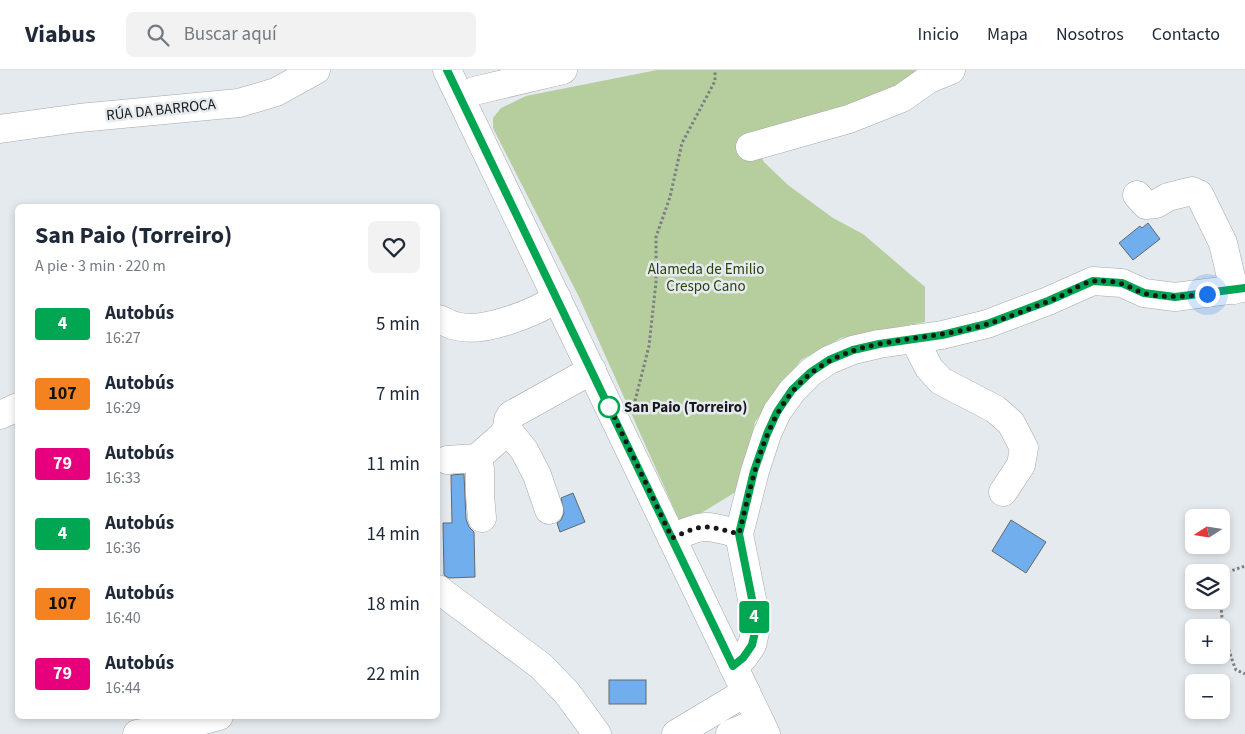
<!DOCTYPE html>
<html lang="es">
<head>
<meta charset="utf-8">
<style>
	:root { --surface:#fff; --page:#f2f2f3; --text:#1f2937; --muted:#747a83; --line:#e0e1e3 }
	body { margin:0; font-family:"Source Sans 3",sans-serif; background:var(--page); color:var(--text); height:100vh; display:flex; flex-direction:column; font-size:19px; white-space:nowrap }
	* { box-sizing:border-box; margin:0 }
	p { font-size:16px; color:var(--muted) }
	.icon { flex:none; width:28px; height:28px; fill:none; stroke:currentColor; stroke-width:2; stroke-linecap:round; stroke-linejoin:round }
	.map { position:relative; flex:1; overflow:hidden }
	.side { position:absolute; left:15px; top:134px; width:425px; height:515px; display:flex; flex-direction:column; background:var(--surface); border-radius:8px; box-shadow:0 2px 8px #0003 }
	.side>* { flex:none }
	.badge { padding:0 10px; border-radius:4px; font-size:18px; line-height:32px }
	.needle { width:32px; rotate:258deg }
	.controls { position:absolute; left:1185px; top:439px; display:grid; gap:10px }
	.controls a { display:grid; place-items:center; width:45px; height:45px; border-radius:8px; background:var(--surface); box-shadow:0 2px 8px #0003; font-size:25px }
	.you { position:absolute; width:25px; height:25px; margin:-12px; border:4px solid #fff; border-radius:50%; background:#1a73e8; box-shadow:0 0 0 8px #1a73e833 }
	.map>.badge { position:absolute; translate:-50% -50%; box-shadow:0 0 0 2px #fff }
	.round { display:grid; place-items:center; flex:none; width:52px; height:52px; border-radius:8px; background:var(--page) }
	.head { display:flex; align-items:center; justify-content:space-between; height:85px; padding:0 20px }
	h1 { font-size:24px; font-weight:700; line-height:38px }
	ul { padding:0; list-style:none }
	li { display:flex; align-items:center; gap:15px; height:70px; padding:0 20px }
	li div { flex:1 }
	li b { display:block; font-size:19px }
	li em { font-style:normal }
	li .badge { min-width:55px; font-weight:700; text-align:center }
	header { display:flex; align-items:center; gap:30px; box-sizing:border-box; height:70px; padding:0 25px; background:var(--surface); border-bottom:1px solid var(--line) }
	header strong { font-size:24px }
	nav { display:flex; gap:28px; margin-inline-start:auto; font-size:18px }
	.search { width:350px; height:45px; background:var(--page); display:flex; align-items:center; gap:12px; box-sizing:border-box; padding:0 18px; border-radius:8px; color:var(--muted); font-size:19px }
	.map>svg:first-child { display:block }
</style>
</head>
<body>
<header>
<strong>Viabus</strong>
<div class="search"><svg class="icon" aria-label="search" viewBox="0 0 24 24"><circle cx="10" cy="10" r="6"/><path d="M15 15l6 6"/></svg>Buscar aquí</div>
<nav><a>Inicio</a><a>Mapa</a><a>Nosotros</a><a>Contacto</a></nav>
</header>
<div class="map">
<svg width="1245" height="664" viewBox="0 0 1245 664">
	<rect width="100%" height="100%" fill="#e5eaee"/>
	<path fill="#b6ce9e" d="M 657,0 L 915,0 L 913,10 L 899,20 L 750,67 L 764,92 L 788,115 L 833,148 L 863,164 L 925,217 L 925,252 L 841,268 L 801,290 L 755,352 L 739,420 L 685,453 L 679,450 L 579,227 L 493,58 L 493,48 L 501,38 L 526,26 Z"/>
	<g fill="#71aeed" stroke="#64686c">
		<path d="M 1148,153 L 1160,169 L 1133,190 L 1119,173 L 1140,156 L 1142,158 Z"/>
		<path d="M 464,404 L 466,449 L 469,457 L 474,462 L 475,507 L 449,508 L 444,505 L 443,453 L 452,453 L 451,405 Z"/>
		<path d="M 573,423 L 585,452 L 560,462 L 557,453 L 561,450 L 564,443 L 561,428 Z"/>
		<path d="M 1011,450 L 1046,472 L 1026,503 L 992,481 Z"/>
		<rect x="609" y="610" width="37" height="24"/>
	</g>
	<g fill="none" stroke-linecap="round" stroke-linejoin="round">
		<g stroke="#a4a8ac" stroke-width="29">
			<g id="minor">
				<path d="M 447,0 L 766,664"/>
				<path d="M 461,28 L 474,21 L 563,0"/>
				<path d="M 0,59 L 79,48 L 239,33 L 276,22 L 316,0"/>
				<path d="M 750,77 L 849,49 L 902,28 L 929,9 L 951,0"/>
				<path d="M 1137,125 L 1146,135 L 1156,134 L 1168,127 L 1192,121 L 1199,124 L 1223,173 L 1234,220"/>
				<path d="M 438,249 C 444,250 449,255 456,256 C 482,264 535,243 557,228"/>
				<path d="M 914,269 L 929,298 L 941,311 L 995,339 L 1011,353 L 1024,378 L 1021,395 L 1003,422"/>
				<path d="M 0,345 L 18,337"/>
				<path d="M 507,359 L 524,380 L 537,405 L 549,440"/>
				<path d="M 477,388 L 480,399 L 480,425 L 482,448"/>
				<path d="M 447,390 L 477,388 L 502,366 L 507,359 L 508,350 L 511,345 L 592,300"/>
				<path d="M 672,468 C 705,453 705,455 739,464"/>
				<path d="M 438,519 L 541,596 L 567,623 L 597,664"/>
				<path d="M 733,596 L 743,588 L 752,575 L 755,562 L 752,529 L 739,464 L 755,401 L 767,364 L 777,342 L 792,321 L 811,302 L 829,290 L 853,280 L 879,274 L 942,265 L 987,254 L 1048,231 L 1093,211 L 1122,213 L 1144,223 L 1175,227 L 1245,218"/>
				<path d="M 137,664 L 193,653 L 219,646"/>
				<path d="M 676,664 L 746,622"/>
				<path d="M 730,664 L 747,657 L 761,654"/>
			</g>
		</g>
		<g stroke="#7c7f82" stroke-width="3" stroke-dasharray="2.5 2.5" stroke-linecap="butt">
			<path d="M 635,331 L 649,276 L 656,212 L 656,167 L 670,127 L 682,73 L 715,11 L 715,0"/>
			<path d="M 1221,513 L 1222,504 L 1245,496"/>
			<path d="M 1221,530 C 1221,555 1227,578 1236,600 L 1245,604"/>
		</g>
		<use href="#minor" stroke="#fff" stroke-width="28"/>
	</g>
	<g fill="none" stroke-linecap="round" stroke-linejoin="round">
		<g stroke="#fff" stroke-width="11">
			<path id="line" d="M 447,0 L 733,596 L 743,588 L 752,575 L 755,562 L 752,529 L 739,464 L 754,401 L 767,364 L 777,342 L 792,320 L 811,302 L 829,290 L 853,280 L 879,274 L 942,265 L 987,254 L 1048,231 L 1093,211 L 1122,213 L 1144,223 L 1175,227 L 1245,218"/>
		</g>
		<use href="#line" stroke="#00a651" stroke-width="8"/>
		<path stroke="#161719" stroke-width="5" stroke-dasharray="0 9" d="M 609,337 L 608,334 L 672,468 C 705,453 705,455 739,464 C 761,374 774,294 879,274 C 915,267 951,265 987,254 C 1012,246 1037,236 1061,226 C 1071,221 1085,211 1096,211 C 1104,211 1115,211 1122,214 C 1130,216 1136,221 1143,223 C 1164,229 1186,226 1207,224"/>
	</g>
	<circle fill="#fff" stroke="#00a651" stroke-width="2.5" cx="609" cy="337" r="10"/>
	<g text-anchor="middle" dominant-baseline="central" stroke-width="5" stroke-linejoin="round" paint-order="stroke">
		<g font-size="15" fill="#161719" stroke="#e5eaee">
			<text transform="translate(161 40) rotate(-6)">RÚA DA BARROCA</text>
		</g>
		<g font-size="15" fill="#2b4209" stroke="#e5eaee">
			<text x="706" y="199">Alameda de Emilio<tspan x="706" dy="17">Crespo Cano</tspan></text>
		</g>
		<g font-size="15" font-weight="bold" fill="#161719" stroke="#e5eaee" text-anchor="start">
			<text x="624" y="337">San Paio (Torreiro)</text>
		</g>
	</g>
</svg>
<div class="controls">
<a><svg class="needle" viewBox="-14 -14 28 28"><path d="M0-13l5 13h-10z" fill="#e53935"/><path d="M0 13l5-13h-10z" fill="#747a83"/></svg></a>
<a><svg class="icon" aria-label="layers" viewBox="0 0 24 24"><path d="M12 4l9 5-9 5-9-5zM3 14l9 5 9-5"/></svg></a>
<a>+</a>
<a>−</a>
</div>
<div class="you" style="left:1207px;top:224px"></div>
<b class="badge" style="left:754px;top:547px;background:#00a651;color:#fff">4</b>
<section class="side">
<div class="head"><div><h1>San Paio (Torreiro)</h1><p>A pie · 3 min · 220 m</p></div><a class="round"><svg class="icon" aria-label="heart" viewBox="0 0 24 24"><path d="M12 20l-8-8c-3-5 5-10 8-4 3-6 11-1 8 4z"/></svg></a></div>
<ul>
<li><span class="badge" style="background:#00a651;color:#fff">4</span><div><b>Autobús</b><p>16:27</p></div><em>5 min</em></li>
<li><span class="badge" style="background:#f58220;color:#111">107</span><div><b>Autobús</b><p>16:29</p></div><em>7 min</em></li>
<li><span class="badge" style="background:#e6007e;color:#fff">79</span><div><b>Autobús</b><p>16:33</p></div><em>11 min</em></li>
<li><span class="badge" style="background:#00a651;color:#fff">4</span><div><b>Autobús</b><p>16:36</p></div><em>14 min</em></li>
<li><span class="badge" style="background:#f58220;color:#111">107</span><div><b>Autobús</b><p>16:40</p></div><em>18 min</em></li>
<li><span class="badge" style="background:#e6007e;color:#fff">79</span><div><b>Autobús</b><p>16:44</p></div><em>22 min</em></li>
</ul>
</section>
</div>
</body>
</html>
